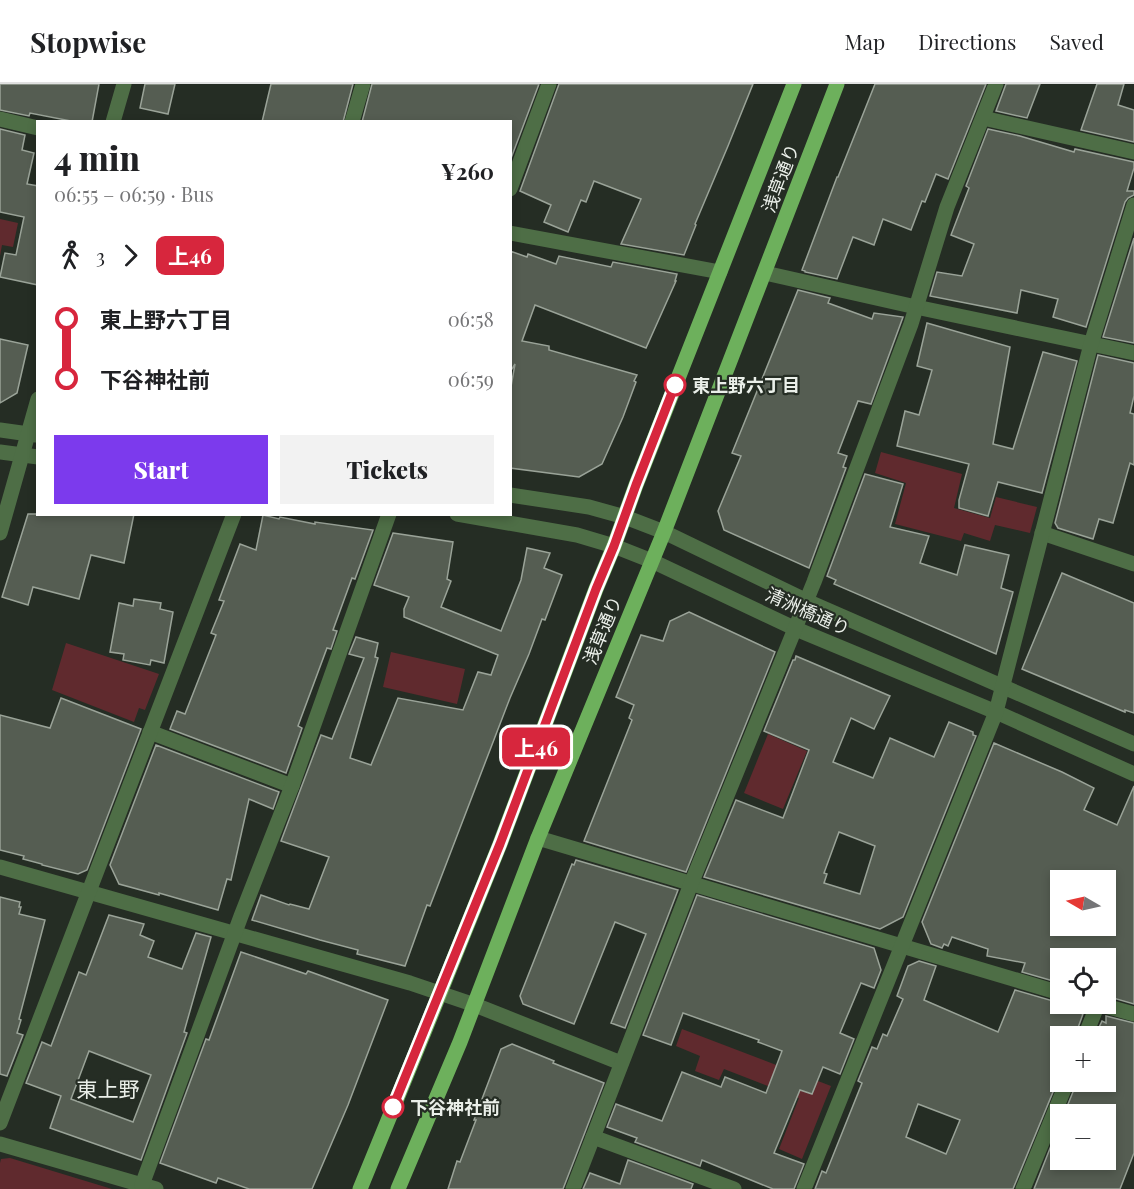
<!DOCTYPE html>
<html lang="en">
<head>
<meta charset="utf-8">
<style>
	:root { --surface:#fff; --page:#f2f2f2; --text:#202124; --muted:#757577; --line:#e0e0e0; --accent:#7c3aed }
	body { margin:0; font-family:"Playfair Display","Noto Sans JP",serif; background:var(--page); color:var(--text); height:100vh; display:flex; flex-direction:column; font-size:22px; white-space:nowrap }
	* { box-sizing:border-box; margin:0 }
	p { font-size:20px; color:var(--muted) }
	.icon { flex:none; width:33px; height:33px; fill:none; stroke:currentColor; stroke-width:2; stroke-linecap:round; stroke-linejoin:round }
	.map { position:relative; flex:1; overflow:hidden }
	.drawer { position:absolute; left:36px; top:36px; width:476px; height:396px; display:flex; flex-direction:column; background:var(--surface); border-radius:0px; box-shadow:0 3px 9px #0003 }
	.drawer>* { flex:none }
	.badge { padding:0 12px; border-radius:9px; font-size:21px; line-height:39px }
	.needle { width:39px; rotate:279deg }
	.buttons { position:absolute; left:1050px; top:786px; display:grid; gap:12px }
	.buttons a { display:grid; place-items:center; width:66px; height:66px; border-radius:0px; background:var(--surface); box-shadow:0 3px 9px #0003; font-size:30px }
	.map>.badge { position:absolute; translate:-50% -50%; box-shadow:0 0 0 3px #fff }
	.legs { display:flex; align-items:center; gap:9px; height:66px; padding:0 18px; font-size:20px }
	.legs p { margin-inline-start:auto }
	.overview { display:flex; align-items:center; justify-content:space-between; height:102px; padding:0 18px }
	h1 { font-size:33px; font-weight:800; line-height:45px }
	.button { display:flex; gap:12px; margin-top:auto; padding:12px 18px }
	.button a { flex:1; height:69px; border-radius:0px; background:var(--accent); color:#fff; font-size:24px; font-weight:800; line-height:69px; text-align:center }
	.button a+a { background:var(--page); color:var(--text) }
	ul { padding:0 18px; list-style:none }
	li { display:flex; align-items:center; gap:21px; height:60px; font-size:22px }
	li i { display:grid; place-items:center; width:9px; height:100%; margin:0 8px; background:currentColor }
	li i::after { content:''; width:15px; height:15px; margin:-8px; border:4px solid; border-radius:50%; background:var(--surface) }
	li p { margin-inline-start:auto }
	li:first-child i { background:linear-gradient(#0000 50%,currentColor 0) }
	li:last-child i { background:linear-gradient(currentColor 50%,#0000 0) }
	header { display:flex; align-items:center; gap:36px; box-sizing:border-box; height:84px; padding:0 30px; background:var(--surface); border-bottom:2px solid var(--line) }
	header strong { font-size:28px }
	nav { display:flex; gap:33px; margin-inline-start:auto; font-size:21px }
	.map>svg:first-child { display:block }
</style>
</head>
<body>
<header>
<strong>Stopwise</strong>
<nav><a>Map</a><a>Directions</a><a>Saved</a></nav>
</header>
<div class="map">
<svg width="1134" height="1105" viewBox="0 0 1134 1105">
	<rect width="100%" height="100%" fill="#252d24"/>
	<g fill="#602a2e">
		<path d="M 0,135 L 18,139 L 13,163 L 2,161 L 0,172 Z"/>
		<path d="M 881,368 L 962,390 L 954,424 L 990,434 L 996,413 L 1037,423 L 1030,449 L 995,441 L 990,457 L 964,449 L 961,457 L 895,440 L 906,399 L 875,389 Z"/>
		<path d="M 66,559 L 159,590 L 145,626 L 139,624 L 134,638 L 52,606 Z"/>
		<path d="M 391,568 L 465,585 L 457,620 L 383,603 Z"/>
		<path d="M 768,650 L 807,667 L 783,725 L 744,709 Z"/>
		<path d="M 682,945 L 831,1002 L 802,1075 L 779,1065 L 799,1014 L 724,985 L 719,996 L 695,987 L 700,972 L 676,962 Z"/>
		<path d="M 10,1074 L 112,1105 L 0,1105 L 0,1079 L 1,1075 Z"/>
	</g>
	<g fill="#555d52" stroke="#9aa398" stroke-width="1.5" fill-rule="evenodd">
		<path d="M 0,0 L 99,0 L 92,38 L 76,38 L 30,29 L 29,32 L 0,26 Z"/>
		<path d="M 145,0 L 175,0 L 168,30 L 140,24 Z"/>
		<path d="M 271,0 L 353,0 L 343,38 L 262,38 Z"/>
		<path d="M 372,0 L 539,0 L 510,77 L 510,38 L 362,38 Z"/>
		<path d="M 559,0 L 753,0 L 728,62 L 695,140 L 696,141 L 684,171 L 621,160 L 641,115 L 594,97 L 586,118 L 581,116 L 568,148 L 544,138 L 551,121 L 520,107 Z"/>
		<path d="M 875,0 L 986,0 L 948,95 L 936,90 L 925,118 L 922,117 L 911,146 L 883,135 L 874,161 L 853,153 L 837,195 L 805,188 L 805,187 L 802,186 L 837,93 L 838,93 Z"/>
		<path d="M 1006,0 L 1040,0 L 1027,34 L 996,27 Z"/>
		<path d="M 1097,0 L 1124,0 L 1118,21 L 1134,26 L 1134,58 L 1081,46 Z"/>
		<path d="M 0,45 L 25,51 L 22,66 L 34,69 L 27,100 L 38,102 L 38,201 L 0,193 L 5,169 L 16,171 L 24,133 L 0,128 Z"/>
		<path d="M 988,45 L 1020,52 L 1074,68 L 1075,65 L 1134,78 L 1134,84 L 1127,107 L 1134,107 L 1134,111 L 1128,114 L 1125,118 L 1086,243 L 1053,233 L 1058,215 L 1021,206 L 1017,229 L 930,212 L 937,188 L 962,192 L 974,160 L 951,151 L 969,104 L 966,102 Z"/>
		<path d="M 1134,154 L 1134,259 L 1103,253 Z"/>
		<path d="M 510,167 L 527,173 L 528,170 L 556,180 L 559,172 L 611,183 L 613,178 L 677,190 L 675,197 L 676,197 L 646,264 L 535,221 L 522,257 L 549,262 L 549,266 L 637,291 L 634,297 L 636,298 L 623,333 L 602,380 L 579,393 L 510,384 L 510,308 L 515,280 L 512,285 L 510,285 Z"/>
		<path d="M 798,206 L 830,214 L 828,219 L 872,235 L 874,229 L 903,233 L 871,320 L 858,317 L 838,369 L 847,372 L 843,383 L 846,384 L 809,484 L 724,446 L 718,427 L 741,372 L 732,369 Z"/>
		<path d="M 927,239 L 1010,263 L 993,360 L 1013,365 L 1043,268 L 1077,277 L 1042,409 L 998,398 L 988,432 L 959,424 L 959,416 L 969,380 L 897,362 L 905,327 L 919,331 L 932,286 L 917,282 Z"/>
		<path d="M 0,255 L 28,261 L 17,309 L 0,319 Z"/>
		<path d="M 1098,271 L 1134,279 L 1134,312 L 1130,329 L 1134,330 L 1134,381 L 1130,379 L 1113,439 L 1099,435 L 1093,455 L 1058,444 L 1055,439 Z"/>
		<path d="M 865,390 L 903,400 L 890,443 L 929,452 L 920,479 L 957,491 L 965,461 L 1009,471 L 1001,504 L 1013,508 L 996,570 L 834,500 L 836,496 L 827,492 Z"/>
		<path d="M 28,430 L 134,430 L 124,479 L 91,471 L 79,515 L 33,503 L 28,521 L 2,513 Z"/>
		<path d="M 263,431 L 279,435 L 280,433 L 315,440 L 315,438 L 373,446 L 355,495 L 352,494 L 333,546 L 337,547 L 331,565 L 327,564 L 298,642 L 302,644 L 286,689 L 170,645 L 177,627 L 185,630 L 216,551 L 211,549 L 224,517 L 219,516 L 240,460 L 256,466 Z"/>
		<path d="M 393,449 L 453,458 L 447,495 L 451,497 L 441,523 L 501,547 L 521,496 L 527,464 L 550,469 L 544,484 L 562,491 L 545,536 L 542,535 L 529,570 L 510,614 L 430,822 L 427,821 L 405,882 L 357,870 L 358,866 L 320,856 L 252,836 L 261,811 L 289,821 L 290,820 L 309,825 L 329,773 L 281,757 L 321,651 L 332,655 L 364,574 L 349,570 L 356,553 L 378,559 L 375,573 L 378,574 L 350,674 L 371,681 L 398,614 L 463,626 L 478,588 L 491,591 L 498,571 L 404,533 L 404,525 L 409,513 L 374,501 Z"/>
		<path d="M 1062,489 L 1134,519 L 1134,629 L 1125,626 L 1125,628 L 1022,585 Z"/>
		<path d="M 134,515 L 161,519 L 160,525 L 173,528 L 164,579 L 151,576 L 150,581 L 123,576 L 124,570 L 110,568 L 119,519 L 133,522 Z"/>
		<path d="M 689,528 L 775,568 L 686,788 L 584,757 L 632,636 L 629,634 L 634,621 L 616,613 L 641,551 L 663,557 L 670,537 Z"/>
		<path d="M 796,572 L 890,612 L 874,645 L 851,634 L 833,678 L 873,694 L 890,654 L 934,673 L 949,638 L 973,648 L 973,651 L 976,652 L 903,833 L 880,845 L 704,793 L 736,716 L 783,734 L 809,666 L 764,647 L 793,576 L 795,576 ZM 839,748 L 875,762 L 860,810 L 824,799 L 827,790 L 824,789 Z"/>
		<path d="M 61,614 L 141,645 L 87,786 L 78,790 L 42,781 L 42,780 L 23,775 L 24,772 L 0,766 L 0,631 L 50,644 Z"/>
		<path d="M 994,659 L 1062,688 L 1094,704 L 1084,726 L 1117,741 L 1134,702 L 1134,920 L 1106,912 L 1106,874 L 1060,874 L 1060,899 L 1022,888 L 1025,879 L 987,872 L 988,865 L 952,853 L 948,862 L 944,860 L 942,864 L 931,860 L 922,838 ZM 1060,796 L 1106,796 L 1106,842 L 1051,842 L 1060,816 Z"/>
		<path d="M 156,661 L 279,708 L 273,725 L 249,715 L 231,796 L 227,795 L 218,826 L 159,809 L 159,811 L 119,800 L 110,781 Z"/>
		<path d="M 576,776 L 678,806 L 625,944 L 611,939 L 646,850 L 615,838 L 574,940 L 523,920 L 520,912 L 572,780 L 574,781 Z"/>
		<path d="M 697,811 L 874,864 L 881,886 L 874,904 L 861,899 L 840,949 L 854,955 L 840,990 L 823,983 L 812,1010 L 800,1006 L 774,1069 L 804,1080 L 794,1105 L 773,1105 L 702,1076 L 700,1082 L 635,1058 L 637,1054 L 607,1043 L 616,1020 L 662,1037 L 682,988 L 721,1003 L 725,993 L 766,1009 L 782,967 L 758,958 L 759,956 L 683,929 L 671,961 L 643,951 Z"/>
		<path d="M 0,813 L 20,818 L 19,823 L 21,823 L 19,830 L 45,836 L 19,935 L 21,936 L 17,949 L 23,951 L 7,992 L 0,990 Z"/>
		<path d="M 109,831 L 144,840 L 140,851 L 154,857 L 148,873 L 182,885 L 196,849 L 211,853 L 184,948 L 187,949 L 141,1076 L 50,1044 L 61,1012 L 26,999 L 42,958 L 51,962 L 79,888 L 86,891 ZM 89,967 L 151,991 L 133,1038 L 71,1015 Z"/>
		<path d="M 241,868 L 306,890 L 308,887 L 388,916 L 348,1021 L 312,1105 L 249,1105 L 218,1094 L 216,1099 L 160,1079 L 206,955 L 209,956 Z"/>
		<path d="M 919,877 L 936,882 L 924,916 L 998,948 L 1015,906 L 1060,919 L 1060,921 L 1083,930 L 1075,952 L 1060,952 L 1060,991 L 1013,1105 L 815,1105 L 822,1087 L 826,1089 L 862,999 L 858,997 L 872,963 L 877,965 L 883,950 L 887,952 L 903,915 L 897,912 L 908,882 ZM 918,1020 L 960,1036 L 946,1070 L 906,1053 Z"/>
		<path d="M 1106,932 L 1134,939 L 1134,1069 L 1120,1105 L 1034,1105 L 1060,1039 L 1060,1076 L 1106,1076 L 1106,1030 L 1064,1030 L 1077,998 L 1106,998 L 1106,952 L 1095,952 L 1102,937 L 1106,939 Z"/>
		<path d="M 512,960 L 554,977 L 553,979 L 604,999 L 563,1105 L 448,1105 L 457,1077 L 460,1078 L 476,1036 L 474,1036 L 501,965 Z"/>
		<path d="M 628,1076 L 693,1100 L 691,1105 L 583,1105 L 590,1089 L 620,1100 Z"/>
	</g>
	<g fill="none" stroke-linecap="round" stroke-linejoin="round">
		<g stroke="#4e6e46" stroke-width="15">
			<path d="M 983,34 L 1134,68"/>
			<path d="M 0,35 L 38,44"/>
			<path d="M 113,38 L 124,0"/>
			<path d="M 352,38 L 363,0"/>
			<path d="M 510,105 L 549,0"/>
			<path d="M 510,149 L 720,188"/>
			<path d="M 765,189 L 916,223 L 1134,269"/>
			<path d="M 0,346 L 36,351"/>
			<path d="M 0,368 L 38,373"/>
			<path d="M 510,411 L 589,423 L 625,433 L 664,448 L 807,517 L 1134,660"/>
			<path d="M 457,430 L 577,451 L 614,462 L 652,477 L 796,545 L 996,628 L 1134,690"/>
			<path d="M 0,449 L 38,315"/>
			<path d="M 1042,449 L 1134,480"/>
			<path d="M 150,648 L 292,702"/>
			<path d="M 538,754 L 1060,909"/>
			<path d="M 0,783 L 410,899 L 475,921 L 621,979"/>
			<path d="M 1085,952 L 1098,920 L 1134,930"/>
			<path d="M 0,1039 L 234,430"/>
			<path d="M 593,1053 L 734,1105"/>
			<path d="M 0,1060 L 156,1105"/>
			<path d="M 142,1101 L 241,832 L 292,702 L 389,430"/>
			<path d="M 573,1105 L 691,800 L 814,498 L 911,240 L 947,123 L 996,0"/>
			<path d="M 804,1105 L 996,628 L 1091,260 L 1134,121"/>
			<path d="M 1023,1105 L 1067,998"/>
		</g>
		<g stroke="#6db05c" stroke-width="15">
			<path d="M 360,1105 L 425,946 L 500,760 L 596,505 L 614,462 L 636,401 L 794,0"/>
			<path d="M 398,1105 L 460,958 L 538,754 L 664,448 L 837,0"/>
		</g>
	</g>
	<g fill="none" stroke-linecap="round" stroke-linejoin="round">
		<g stroke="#fff" stroke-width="14">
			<path id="line-1" d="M 393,1023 L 500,760 L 596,505 L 614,462 L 636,401 L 675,301"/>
		</g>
		<use href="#line-1" stroke="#d7263d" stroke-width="9"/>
	</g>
	<g fill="#fff" stroke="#d7263d" stroke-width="3">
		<circle cx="675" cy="301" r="10"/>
		<circle cx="393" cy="1023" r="10"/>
	</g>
	<g text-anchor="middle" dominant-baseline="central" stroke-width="4.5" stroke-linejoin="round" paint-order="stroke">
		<g font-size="18" fill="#eaefe9" stroke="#252d24">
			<text transform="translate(780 94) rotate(-69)">浅草通り</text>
			<text transform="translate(808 527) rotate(24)">清洲橋通り</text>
			<text transform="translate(602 546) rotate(-68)">浅草通り</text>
		</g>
		<g font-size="18" font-weight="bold" fill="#eaefe9" stroke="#252d24" text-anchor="start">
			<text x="692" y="301">東上野六丁目</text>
			<text x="410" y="1023">下谷神社前</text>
		</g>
		<g font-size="21" fill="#eaefe9" stroke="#252d24">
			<text x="108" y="1004">東上野</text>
		</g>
	</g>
</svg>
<div class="buttons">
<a><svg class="needle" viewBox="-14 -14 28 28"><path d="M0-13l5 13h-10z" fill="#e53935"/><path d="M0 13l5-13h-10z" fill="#757577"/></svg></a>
<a><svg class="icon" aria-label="locate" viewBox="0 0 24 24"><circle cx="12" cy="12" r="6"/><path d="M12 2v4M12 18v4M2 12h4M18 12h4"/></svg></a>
<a>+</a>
<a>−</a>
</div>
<b class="badge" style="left:536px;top:663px;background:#d7263d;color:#fff">上46</b>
<section class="drawer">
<div class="overview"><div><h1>4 min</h1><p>06:55 – 06:59 · Bus</p></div><b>¥260</b></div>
<div class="legs"><svg class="icon" aria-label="walk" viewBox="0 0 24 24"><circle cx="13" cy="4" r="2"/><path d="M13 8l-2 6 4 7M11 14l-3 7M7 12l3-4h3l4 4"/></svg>3<svg class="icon" aria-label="forward" viewBox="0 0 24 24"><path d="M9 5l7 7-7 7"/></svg><b class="badge" style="background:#d7263d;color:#fff">上46</b></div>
<ul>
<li><i style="color:#d7263d"></i><b>東上野六丁目</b><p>06:58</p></li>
<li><i style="color:#d7263d"></i><b>下谷神社前</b><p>06:59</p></li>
</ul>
<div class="button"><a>Start</a><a>Tickets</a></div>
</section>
</div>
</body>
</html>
